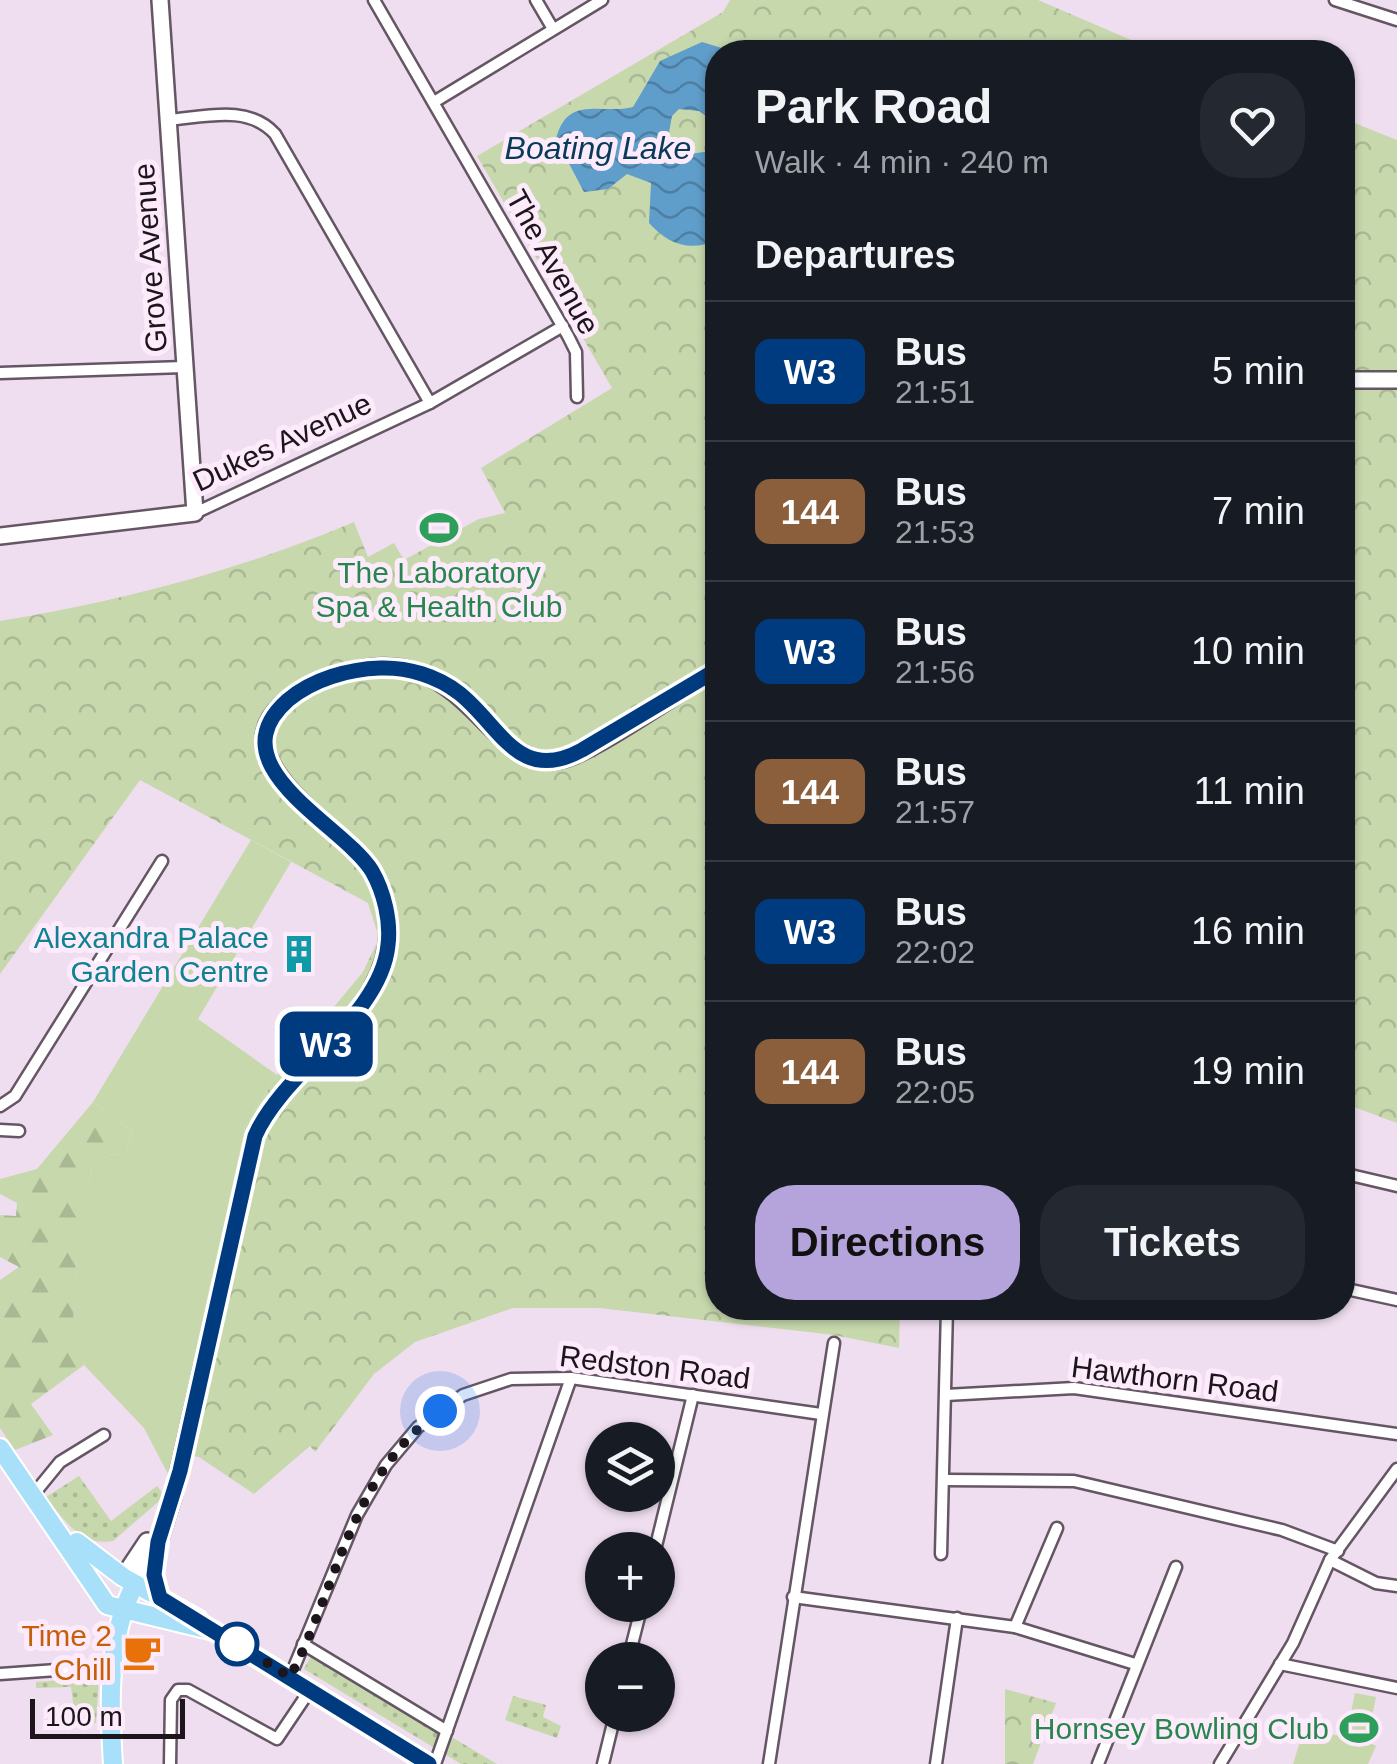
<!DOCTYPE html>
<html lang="en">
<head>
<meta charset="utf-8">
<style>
	:root { --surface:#171b24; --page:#242831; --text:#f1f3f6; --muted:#9ea1a6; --line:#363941; --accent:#b5a3db }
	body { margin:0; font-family:Helvetica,sans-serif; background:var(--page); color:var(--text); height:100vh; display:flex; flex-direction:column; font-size:38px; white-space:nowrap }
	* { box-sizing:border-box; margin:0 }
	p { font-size:32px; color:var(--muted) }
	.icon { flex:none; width:55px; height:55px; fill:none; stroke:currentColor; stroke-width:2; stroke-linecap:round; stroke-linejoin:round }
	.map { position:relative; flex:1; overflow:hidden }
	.details { position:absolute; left:705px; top:40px; width:650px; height:1280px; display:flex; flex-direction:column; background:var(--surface); border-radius:40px; box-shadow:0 2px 8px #0004 }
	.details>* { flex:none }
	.badge { padding:0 20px; border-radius:15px; font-size:35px; line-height:65px }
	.buttons { position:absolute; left:585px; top:1422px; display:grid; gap:20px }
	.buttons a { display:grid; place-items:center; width:90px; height:90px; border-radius:50%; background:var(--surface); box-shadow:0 2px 8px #0004; font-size:50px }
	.scale { position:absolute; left:30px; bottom:25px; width:155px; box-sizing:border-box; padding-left:10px; border:5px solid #1c161c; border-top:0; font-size:28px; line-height:35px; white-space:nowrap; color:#1c161c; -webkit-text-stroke:8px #fdebfc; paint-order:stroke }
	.you { position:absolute; width:50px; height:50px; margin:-25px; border:8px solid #fff; border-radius:50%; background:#1a73e8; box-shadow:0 0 0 15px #1a73e833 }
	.map>.badge { position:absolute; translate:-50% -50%; box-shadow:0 0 0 5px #fff }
	h2 { padding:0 50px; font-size:38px; line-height:90px }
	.round { display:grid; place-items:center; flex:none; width:105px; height:105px; border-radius:40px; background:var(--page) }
	.overview { display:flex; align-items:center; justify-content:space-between; height:170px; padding:0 50px }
	h1 { font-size:48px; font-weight:600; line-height:75px }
	.cta { display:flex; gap:20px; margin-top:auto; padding:20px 50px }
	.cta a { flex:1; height:115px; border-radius:40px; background:var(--accent); color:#111; font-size:40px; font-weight:600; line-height:115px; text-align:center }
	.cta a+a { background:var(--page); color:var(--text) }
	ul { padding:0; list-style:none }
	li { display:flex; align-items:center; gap:30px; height:140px; padding:0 50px; border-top:2px solid var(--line) }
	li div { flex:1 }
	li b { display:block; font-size:38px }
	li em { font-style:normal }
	li .badge { min-width:110px; font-weight:700; text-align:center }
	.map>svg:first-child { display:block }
</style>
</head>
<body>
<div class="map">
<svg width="1397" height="1764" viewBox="0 0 1397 1764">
	<defs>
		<pattern id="grass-dots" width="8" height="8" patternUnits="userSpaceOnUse" patternTransform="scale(2.5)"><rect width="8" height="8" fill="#c7d8ad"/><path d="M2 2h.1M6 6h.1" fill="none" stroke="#aab994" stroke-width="1.8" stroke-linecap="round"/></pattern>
		<pattern id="forest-firs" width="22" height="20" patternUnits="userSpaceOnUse" patternTransform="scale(2.5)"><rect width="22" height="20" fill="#c7d8ad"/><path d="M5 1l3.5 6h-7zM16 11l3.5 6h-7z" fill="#aab994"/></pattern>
		<pattern id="park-crowns" width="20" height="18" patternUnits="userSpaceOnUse" patternTransform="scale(2.5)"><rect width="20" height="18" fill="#c7d8ad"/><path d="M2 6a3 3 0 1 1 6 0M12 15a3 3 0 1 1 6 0" fill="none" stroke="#aab994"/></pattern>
		<pattern id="water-waves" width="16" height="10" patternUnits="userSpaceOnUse" patternTransform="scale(2.5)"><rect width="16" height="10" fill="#5f9dca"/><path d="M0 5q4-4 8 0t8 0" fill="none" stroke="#4e7fa3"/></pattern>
	</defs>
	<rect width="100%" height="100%" fill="#efdeef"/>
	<g fill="url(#grass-dots)">
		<path d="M 79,1476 L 111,1521 L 157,1486 L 165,1496 L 113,1541 C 81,1547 63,1519 46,1497 Z"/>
		<path d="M 312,1654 L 497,1764 L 461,1764 L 304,1669 Z"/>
		<path d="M 99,1677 L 96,1723 L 76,1724 L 71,1687 L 36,1688 L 36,1682 Z"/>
		<path d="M 513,1696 L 546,1705 L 543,1717 L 561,1726 L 557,1738 L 505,1720 Z"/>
	</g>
	<path fill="url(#forest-firs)" d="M 93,1102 L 132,1131 L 126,1153 L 108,1155 L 92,1167 C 78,1236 67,1296 84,1365 L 31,1404 L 53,1435 L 15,1450 L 0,1428 L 0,1280 L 19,1267 L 0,1257 L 0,1215 L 16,1216 L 17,1203 L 0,1194 L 0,1179 L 37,1169 Z"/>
	<g fill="url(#park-crowns)">
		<path d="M 730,0 L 1038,0 L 1159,52 L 718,52 L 718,1308 L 900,1308 L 899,1348 L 834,1335 L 599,1308 L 513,1308 L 415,1342 L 374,1374 L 315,1452 L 310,1446 L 254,1494 L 199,1457 L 177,1454 L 245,1127 L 277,1075 L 363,972 L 379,938 L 368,903 L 140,780 L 0,974 L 0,621 C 121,601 241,570 354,522 L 368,557 L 394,543 L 404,560 L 479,519 L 505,513 L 481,468 L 612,388 L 477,156 L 723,12 Z"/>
		<path d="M 1342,118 L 1397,140 L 1397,1123 L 1343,1103 Z"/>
		<path d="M 1005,1689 L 1056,1703 L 1033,1764 L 1005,1764 Z"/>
	</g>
	<g fill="#c7d8ad">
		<path d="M 251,840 L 291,862 L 198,1019 L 277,1075 L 245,1127 L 171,1480 L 144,1428 L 84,1365 L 73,1321 L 78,1236 L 92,1167 L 108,1155 L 126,1153 L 132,1131 L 93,1102 Z"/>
		<path d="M 1355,1693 L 1376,1697 L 1367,1741 L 1376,1746 L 1368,1764 L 1293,1764 L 1304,1729 L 1346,1737 Z"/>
	</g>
	<path fill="url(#water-waves)" d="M 702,42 L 735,52 L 718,52 L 717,76 L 710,86 L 714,113 L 709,118 L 699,111 L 679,109 L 672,116 L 668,138 L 690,154 L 717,150 L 717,240 C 690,252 669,245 649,223 L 651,183 L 627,174 L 608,189 L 584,192 L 556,139 C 567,94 602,115 633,107 L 660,61 Z"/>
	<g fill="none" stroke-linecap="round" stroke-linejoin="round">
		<g stroke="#655664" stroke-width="15">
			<g id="street">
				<path d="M 374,0 L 568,336 L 576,352 L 577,397"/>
				<path d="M 536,0 L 553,29"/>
				<path d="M 1335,0 L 1397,20"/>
				<path d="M 434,102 L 602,0"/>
				<path d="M 168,120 C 205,117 248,104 275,134 L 430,403"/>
				<path d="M 0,373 L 184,367"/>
				<path d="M 195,513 L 430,403 L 563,326"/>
				<path d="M 0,1106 L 15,1096 L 162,861"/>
				<path d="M 0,1130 L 19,1131"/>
				<path d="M 1342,1173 L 1397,1186"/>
				<path d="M 1342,1288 L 1397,1300"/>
				<path d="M 947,1313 L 994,1308"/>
				<path d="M 946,1395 L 1074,1388 L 1397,1434"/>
				<path d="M 945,1480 L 1074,1481 L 1282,1530 L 1338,1551"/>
				<path d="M 33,1495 L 60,1462 L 104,1435"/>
				<path d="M 655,1550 L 693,1395"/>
				<path d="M 941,1554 L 947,1308"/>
				<path d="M 1330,1560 L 1376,1583 L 1397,1586"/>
				<path d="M 793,1597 L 1015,1627 L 1135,1664"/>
				<path d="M 1015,1627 L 1057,1528"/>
				<path d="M 303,1644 L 447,1731"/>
				<path d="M 628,1660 L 642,1605"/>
				<path d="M 1280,1664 L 1397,1688"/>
				<path d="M 0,1674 L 113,1666"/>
				<path d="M 290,1677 L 357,1515 L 386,1465 L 418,1427 L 463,1395 L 511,1379 L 571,1378 L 821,1414"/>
				<path d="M 170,1764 L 171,1700 L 178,1690 L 188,1690 L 277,1739 L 310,1690"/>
				<path d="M 435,1764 L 571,1378"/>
				<path d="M 603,1764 L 615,1715"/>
				<path d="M 769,1764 L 834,1343"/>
				<path d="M 936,1764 L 957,1618"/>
				<path d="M 1098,1764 L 1176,1567"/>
				<path d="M 1220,1764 L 1293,1643 L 1330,1560 L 1397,1469"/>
			</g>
		</g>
		<g stroke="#655664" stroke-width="20">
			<g id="secondary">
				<path d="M 1342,380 L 1397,380"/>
				<path d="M 0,536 L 195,513 L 160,0"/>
				<path d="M 123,1577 L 147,1541"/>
				<path d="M 135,1584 L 159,1542 L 173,1497 L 255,1135 C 290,1059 409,1003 385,907 C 382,893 377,877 368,866 C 327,816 194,741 313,685 C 465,614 479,773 560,760 C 591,755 684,688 718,669"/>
			</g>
		</g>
		<g stroke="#fff" stroke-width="22">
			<g id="primary">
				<path d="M 0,1448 L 107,1605 L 214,1631 L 429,1764"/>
				<path d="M 77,1542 L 123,1577 L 198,1619"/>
				<path d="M 159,1542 L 154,1575 L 160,1597"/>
				<path d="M 113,1764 C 109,1704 107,1637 135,1584"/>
			</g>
		</g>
		<use href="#street" stroke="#fff" stroke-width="10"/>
		<use href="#secondary" stroke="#fff" stroke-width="15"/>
		<use href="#primary" stroke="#a9e0f9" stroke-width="18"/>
	</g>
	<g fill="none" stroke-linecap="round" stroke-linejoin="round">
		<g stroke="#fff" stroke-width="22">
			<path id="line" d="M 429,1764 L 160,1598 L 154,1575 L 158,1542 L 180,1471 L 255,1136 C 284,1070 381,1017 388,945 C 391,921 384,892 372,871 C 343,824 213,766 288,700 C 313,679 349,669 380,668 C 408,667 437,676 459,693 C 500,725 518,785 582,750 L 718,669"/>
		</g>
		<use href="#line" stroke="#003b80" stroke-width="15"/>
		<path stroke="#1c161c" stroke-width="10" stroke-dasharray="0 18" d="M 237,1644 L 290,1677 C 338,1586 351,1474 440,1411"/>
	</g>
	<defs>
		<g id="stadium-bare" transform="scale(3)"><path d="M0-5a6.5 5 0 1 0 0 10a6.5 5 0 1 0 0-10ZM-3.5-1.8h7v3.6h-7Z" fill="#2e9e5b" stroke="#fdebfc" stroke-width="2.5" paint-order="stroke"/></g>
		<g id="building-bare" transform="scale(3)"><path d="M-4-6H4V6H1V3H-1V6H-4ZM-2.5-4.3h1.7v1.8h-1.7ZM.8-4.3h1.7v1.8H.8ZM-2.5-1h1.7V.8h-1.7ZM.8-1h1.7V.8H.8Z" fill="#0f9aa8" stroke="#fdebfc" stroke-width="2.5" paint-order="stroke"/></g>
		<g id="cafe-bare" transform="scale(3)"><path d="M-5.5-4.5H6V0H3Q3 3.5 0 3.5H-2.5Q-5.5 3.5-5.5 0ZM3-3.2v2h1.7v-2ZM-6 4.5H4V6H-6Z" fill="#e8710a" stroke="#fdebfc" stroke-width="2.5" paint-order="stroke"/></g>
	</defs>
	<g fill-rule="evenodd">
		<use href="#stadium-bare" x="439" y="528"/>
		<use href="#building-bare" x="299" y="954"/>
		<use href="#cafe-bare" x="142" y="1652"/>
		<use href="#stadium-bare" x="1359" y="1728"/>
	</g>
	<circle fill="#fff" stroke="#003b80" stroke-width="5" cx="237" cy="1644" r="20"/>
	<g text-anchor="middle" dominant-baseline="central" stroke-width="10" stroke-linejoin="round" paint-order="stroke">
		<g font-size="30" fill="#1c161c" stroke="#fdebfc">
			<text transform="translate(150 258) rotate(-94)">Grove Avenue</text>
			<text transform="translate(553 262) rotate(61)">The Avenue</text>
			<text transform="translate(282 442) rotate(-25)">Dukes Avenue</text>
			<text transform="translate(655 1367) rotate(7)">Redston Road</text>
			<text transform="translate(1175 1379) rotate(7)">Hawthorn Road</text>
		</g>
		<g font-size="30" fill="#27864d" stroke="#fdebfc">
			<text x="439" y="572">The Laboratory<tspan x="439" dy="34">Spa &amp; Health Club</tspan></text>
			<text x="1329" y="1728" text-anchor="end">Hornsey Bowling Club</text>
		</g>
		<g font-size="30" fill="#0d838f" stroke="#fdebfc" text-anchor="end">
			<text x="269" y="937">Alexandra Palace<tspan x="269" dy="34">Garden Centre</tspan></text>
		</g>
		<g font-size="30" fill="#c56008" stroke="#fdebfc" text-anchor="end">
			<text x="112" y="1635">Time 2<tspan x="112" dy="34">Chill</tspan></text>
		</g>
		<g font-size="32" font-style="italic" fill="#073b59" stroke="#fdebfc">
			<text x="598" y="148">Boating Lake</text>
		</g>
	</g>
</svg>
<div class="buttons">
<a><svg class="icon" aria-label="layers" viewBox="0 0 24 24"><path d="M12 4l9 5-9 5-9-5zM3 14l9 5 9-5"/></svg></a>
<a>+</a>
<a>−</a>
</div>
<div class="scale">100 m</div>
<div class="you" style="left:440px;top:1411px"></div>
<b class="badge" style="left:326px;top:1044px;background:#003b80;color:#fff">W3</b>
<section class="details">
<div class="overview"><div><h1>Park Road</h1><p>Walk · 4 min · 240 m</p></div><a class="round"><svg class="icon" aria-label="heart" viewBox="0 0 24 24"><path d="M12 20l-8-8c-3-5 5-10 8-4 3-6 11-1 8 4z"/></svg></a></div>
<h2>Departures</h2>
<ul>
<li><span class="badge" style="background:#003b80;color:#fff">W3</span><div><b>Bus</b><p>21:51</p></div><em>5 min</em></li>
<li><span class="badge" style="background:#8b5e3c;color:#fff">144</span><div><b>Bus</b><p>21:53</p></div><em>7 min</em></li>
<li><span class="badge" style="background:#003b80;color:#fff">W3</span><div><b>Bus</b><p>21:56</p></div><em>10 min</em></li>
<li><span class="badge" style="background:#8b5e3c;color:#fff">144</span><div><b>Bus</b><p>21:57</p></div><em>11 min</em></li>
<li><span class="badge" style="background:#003b80;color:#fff">W3</span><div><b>Bus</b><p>22:02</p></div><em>16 min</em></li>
<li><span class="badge" style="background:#8b5e3c;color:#fff">144</span><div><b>Bus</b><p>22:05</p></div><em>19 min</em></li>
</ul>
<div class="cta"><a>Directions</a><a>Tickets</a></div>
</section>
</div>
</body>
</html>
